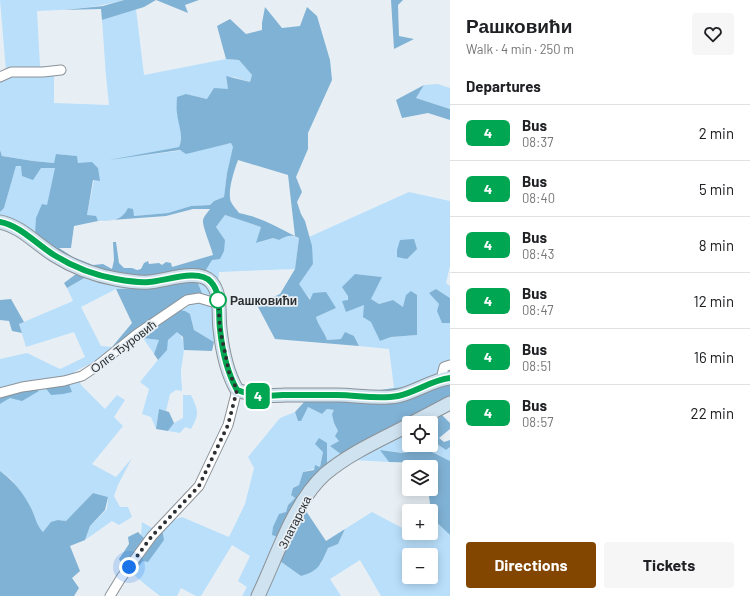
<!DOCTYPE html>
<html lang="en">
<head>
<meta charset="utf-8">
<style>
	:root { --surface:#fff; --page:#f6f6f6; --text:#202124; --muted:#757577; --line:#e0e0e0; --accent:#824600 }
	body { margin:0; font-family:Barlow,sans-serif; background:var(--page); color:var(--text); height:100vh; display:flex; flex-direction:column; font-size:15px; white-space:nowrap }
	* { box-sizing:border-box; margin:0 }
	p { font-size:13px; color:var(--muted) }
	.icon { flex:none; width:22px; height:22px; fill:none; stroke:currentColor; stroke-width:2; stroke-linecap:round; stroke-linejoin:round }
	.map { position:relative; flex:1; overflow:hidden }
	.sheet { display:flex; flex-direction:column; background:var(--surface); width:300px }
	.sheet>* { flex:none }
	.badge { padding:0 8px; border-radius:6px; font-size:14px; line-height:26px }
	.controls { position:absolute; left:402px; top:416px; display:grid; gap:8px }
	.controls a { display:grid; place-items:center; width:36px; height:36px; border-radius:4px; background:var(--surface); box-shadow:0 2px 10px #0003; font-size:20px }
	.you { position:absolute; width:20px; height:20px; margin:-10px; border:3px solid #fff; border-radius:50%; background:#1a73e8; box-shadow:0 0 0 6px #1a73e833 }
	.map>.badge { position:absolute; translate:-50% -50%; box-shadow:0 0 0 2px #fff }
	h2 { padding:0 16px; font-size:15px; line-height:36px }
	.round { display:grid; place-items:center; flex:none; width:42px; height:42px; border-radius:4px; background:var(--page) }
	.head { display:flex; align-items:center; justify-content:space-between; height:68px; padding:0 16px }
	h1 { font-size:19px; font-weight:700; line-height:30px }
	.button { display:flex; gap:8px; margin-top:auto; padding:8px 16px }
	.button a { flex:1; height:46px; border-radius:4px; background:var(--accent); color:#fff; font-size:16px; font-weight:700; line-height:46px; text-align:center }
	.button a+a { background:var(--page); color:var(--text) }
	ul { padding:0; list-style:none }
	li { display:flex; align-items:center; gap:12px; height:56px; padding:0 16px; border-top:1px solid var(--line) }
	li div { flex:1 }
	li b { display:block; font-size:15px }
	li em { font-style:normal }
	li .badge { min-width:44px; font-weight:700; text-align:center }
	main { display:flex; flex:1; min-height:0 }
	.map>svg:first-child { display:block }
</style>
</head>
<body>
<main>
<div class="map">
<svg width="450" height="596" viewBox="0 0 450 596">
	<rect width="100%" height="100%" fill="#e8eff4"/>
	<g fill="#b9dffb" fill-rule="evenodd">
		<path d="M 0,0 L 124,0 C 95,8 67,10 37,11 L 40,66 L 54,67 L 54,103 L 109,105 L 106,76 L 102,20 L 136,9 L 144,75 L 226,59 L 239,60 L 252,75 L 250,82 L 234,77 L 226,77 L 228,89 L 207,99 L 186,94 L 177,114 C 180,124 183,138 179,147 L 122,158 L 209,147 L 231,143 L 234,147 L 227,173 L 224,197 L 214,201 L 210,205 L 191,206 L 168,213 L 134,216 L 125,215 L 120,219 L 98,221 L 87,215 L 94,180 L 99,181 L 78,163 L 77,156 L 57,154 L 54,163 L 33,161 L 2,156 L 0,150 L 0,74 L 6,71 Z"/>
		<path d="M 438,84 L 450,88 L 450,109 L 416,98 L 424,85 Z"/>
		<path d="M 16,166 L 56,168 L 47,206 L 35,235 L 0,217 L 0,212 L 4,208 Z"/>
		<path d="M 409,192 L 450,201 L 450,266 L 446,283 L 450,286 L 450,298 L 436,289 L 442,322 L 450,323 L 450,383 L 394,388 L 389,349 L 359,346 L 354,336 L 341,339 L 327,340 C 324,332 318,325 316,317 L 336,308 L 311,300 L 298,284 L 313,264 L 309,237 ZM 355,274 L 381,277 L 371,299 L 379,304 L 393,300 L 403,307 L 417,335 L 391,337 L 380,341 L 364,304 L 346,312 L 348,296 Z"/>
		<path d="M 225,215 L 261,227 L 257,243 L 273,238 L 279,240 L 287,235 L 299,238 L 295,269 L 219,272 L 214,342 L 194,330 L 190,314 L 166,309 L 202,293 L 197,281 L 225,240 L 216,227 Z"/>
		<path d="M 86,277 L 130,288 L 116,289 L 81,307 L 101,346 L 112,347 L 107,355 L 74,372 L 82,386 L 105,409 L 117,395 L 125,400 L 114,417 L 123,426 L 92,464 L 116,477 L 132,458 L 118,485 L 114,496 L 120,507 L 128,507 L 132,517 L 119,525 L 112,521 L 85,540 L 90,526 L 107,509 L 108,497 L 93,493 L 66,521 L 58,520 L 43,532 L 37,525 L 33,512 L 11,479 L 0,471 L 0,404 L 10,398 L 0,391 L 0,359 L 27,353 L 60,369 L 85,357 L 74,332 L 26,347 L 19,324 L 73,301 L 67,288 Z"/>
		<path d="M 177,331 C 189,343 182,357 181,372 C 181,378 182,385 182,391 L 176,390 L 170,394 L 166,411 L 159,410 L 156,429 L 151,417 L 142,414 L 149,389 L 140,382 L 166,350 L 168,340 Z"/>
		<path d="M 143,338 L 160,340 L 154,354 Z"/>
		<path d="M 183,395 L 191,395 C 198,410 200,414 191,429 L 185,427 L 180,433 L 168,431 L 174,423 L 183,418 Z"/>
		<path d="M 308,407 L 322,414 L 327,409 L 334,410 L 334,423 L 338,431 L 339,441 L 330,446 L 342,455 L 322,472 L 323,452 L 320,467 L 303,472 L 299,485 L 293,488 L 291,495 L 295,498 L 288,505 L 281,538 L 255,596 L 242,596 L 247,587 L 238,581 L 250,556 L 232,545 L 201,596 L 196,596 L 181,588 L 177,596 L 160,596 L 147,586 L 133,574 L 143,561 L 161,524 L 182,517 L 229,537 L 245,504 L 254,468 L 248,457 L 280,418 L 295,412 L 298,421 Z"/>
		<path d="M 399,434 L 409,441 L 409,445 L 413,445 L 415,451 L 402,453 L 381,450 L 389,462 L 353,460 Z"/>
		<path d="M 437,444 L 446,450 L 450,447 L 450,461 L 430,451 Z"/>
		<path d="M 372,512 L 406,530 L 409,529 L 409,533 L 431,533 L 431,519 L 432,518 L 450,535 L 450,596 L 381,596 L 360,560 L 330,579 L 341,596 L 264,596 L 280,561 L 301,576 L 321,564 L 328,548 L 338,544 L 345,529 ZM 409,555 L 431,555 L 431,577 L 409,577 Z"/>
		<path d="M 142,522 L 152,528 L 145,539 L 141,535 Z"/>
	</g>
	<g fill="#80b2d5" fill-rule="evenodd">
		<path d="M 124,0 L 199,0 L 185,5 L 188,13 L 156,0 L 144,7 L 102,20 L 101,9 L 64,10 L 103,6 Z"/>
		<path d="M 391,0 L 403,0 L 398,5 L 399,36 L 414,39 L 394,49 Z"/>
		<path d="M 265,7 L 282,28 L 300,26 L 307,7 L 317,16 L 330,60 L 332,80 L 308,133 L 308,149 L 296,177 L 302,192 L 297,202 L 301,214 L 305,221 L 312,246 L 313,264 L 299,284 L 310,300 L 313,293 L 326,292 L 336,308 L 316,317 C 318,325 324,331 327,340 L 341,339 L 345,332 L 354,336 L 359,346 L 275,339 L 257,305 L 280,294 L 295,269 L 299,238 C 291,234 286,236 279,240 L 273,238 L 256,243 L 261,227 L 225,215 L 216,227 L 225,240 L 224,251 L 220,259 L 212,260 L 204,273 L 143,280 L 91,270 L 35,235 L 36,218 L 42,204 L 47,205 L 55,168 L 41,168 L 33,180 L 22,176 L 21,166 L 16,166 L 4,208 L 0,212 L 0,150 L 2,156 L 33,161 L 54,163 L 56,154 L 77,156 L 78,163 L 92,162 L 98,168 L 100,181 L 93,180 L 87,215 L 96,216 L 98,221 C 112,220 121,222 128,208 L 133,209 L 134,216 L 168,213 L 191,206 L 210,205 L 214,201 L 224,197 L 227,173 L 233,147 L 231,143 L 186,154 L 180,150 L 109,160 L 179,147 C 184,136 178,124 177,113 C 176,107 177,102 177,97 L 186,94 L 207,99 L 214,88 L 228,89 L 226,76 L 250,82 L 252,75 L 239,60 L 226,59 L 217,26 L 230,19 L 246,34 L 262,30 L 262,23 ZM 238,160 L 288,175 L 295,236 C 275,226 263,218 239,213 C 237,210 233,206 231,202 C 227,192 234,171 238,160 ZM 193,209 L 210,209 C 208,212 204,216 203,220 C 202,226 211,246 213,255 L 172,267 L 171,263 L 166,262 L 162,265 L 159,263 L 149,264 L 148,261 L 144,263 L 141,269 L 137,270 L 132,268 L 124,268 L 119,263 L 116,242 L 113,242 L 114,260 L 112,269 L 103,264 L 93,265 L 73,257 L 59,248 L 71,248 L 74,226 L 98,221 L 166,216 Z"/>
		<path d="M 424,85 L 416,98 L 450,109 L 450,120 L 428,113 L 402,118 L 396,100 Z"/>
		<path d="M 414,239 L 417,249 L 407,259 L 397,257 L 397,250 L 400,240 Z"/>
		<path d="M 76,274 L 86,277 L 67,288 L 64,283 Z"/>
		<path d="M 355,274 L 382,277 L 371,299 L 379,304 L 393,300 L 403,307 L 406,295 L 411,291 L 417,295 L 417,335 L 391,337 L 380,341 L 371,322 L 363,317 L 364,305 L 346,312 L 342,301 L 348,300 L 348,296 L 342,287 Z"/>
		<path d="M 197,281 L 202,293 L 166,308 L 185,311 L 190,314 L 194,330 L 214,342 L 212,351 L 184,350 L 183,337 L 177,332 L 168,340 L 167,350 L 158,360 L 154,354 L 159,340 L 143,338 L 136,330 L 112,347 L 132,323 L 116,289 L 157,287 Z"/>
		<path d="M 436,289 L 450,298 L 450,323 L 442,323 L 437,311 L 439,304 L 429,293 Z"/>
		<path d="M 11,299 L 24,322 L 19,324 L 22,333 L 12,331 L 9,321 L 0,320 L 0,300 Z"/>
		<path d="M 450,383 L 450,400 L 342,455 L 330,446 L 339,441 L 335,436 L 338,431 L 334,423 L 332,414 L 334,410 L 327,409 L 322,414 L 308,407 L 301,421 L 298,421 L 295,412 L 305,401 L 394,388 Z"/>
		<path d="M 69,384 L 72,392 L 63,394 L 51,395 L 44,386 Z"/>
		<path d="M 33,388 L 39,391 L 22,401 L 10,398 L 0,404 L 0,396 Z"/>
		<path d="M 159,409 L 169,412 L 174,423 L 168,431 L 156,429 Z"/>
		<path d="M 441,414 L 450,423 L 450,429 L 439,438 L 444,442 L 450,440 L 450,447 L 446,450 L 437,444 L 430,451 L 450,461 L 450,535 L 432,518 L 428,489 L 431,489 L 431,467 L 425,467 L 424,463 L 389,462 L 380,450 L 402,453 L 415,451 L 413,445 L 431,445 L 431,423 L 422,423 Z"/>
		<path d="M 319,438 L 327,443 L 327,463 L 281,538 L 272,535 L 273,527 L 279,514 L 286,512 L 288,505 L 295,498 L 291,495 L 293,488 L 299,485 L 303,472 L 314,470 L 315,465 L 320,467 L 323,452 L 315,444 Z"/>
		<path d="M 0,471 C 15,482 24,494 32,510 C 36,519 36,524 43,532 L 51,522 L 58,520 L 66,521 L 93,493 L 108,497 L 105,510 L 90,526 L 85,540 L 70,546 L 80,571 L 72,578 L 79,588 L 74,596 L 0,596 Z"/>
		<path d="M 304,508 L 326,541 L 345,529 L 338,544 L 328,548 C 321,564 319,571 301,576 L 280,561 Z"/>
		<path d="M 161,524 L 164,540 L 148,562 L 143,561 L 133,574 L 129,571 L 105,596 L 124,567 L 119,559 L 129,544 L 128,537 L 138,532 L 145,539 L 152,528 Z"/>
	</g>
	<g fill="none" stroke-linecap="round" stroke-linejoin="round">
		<g stroke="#8c9297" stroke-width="11">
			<g id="street">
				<path d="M 0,77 L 11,72 L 43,72 L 61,70"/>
				<path d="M 441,379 L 444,367 L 450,365"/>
				<path d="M 0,393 L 22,387 L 64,381 L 82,376 L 97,366 L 137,334 L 187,300 L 199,298 L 219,304"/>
				<path d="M 110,596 L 121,578 L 152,536 L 199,486 L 228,425 L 237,390"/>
			</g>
		</g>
		<g stroke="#8c9297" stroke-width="15">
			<g id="secondary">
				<path d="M 0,222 C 21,226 36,244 54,255 C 73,267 94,275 116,279 C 127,281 138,283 149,282 C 165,281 199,268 211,282 C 222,294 218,314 220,329 C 222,348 227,373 237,390 C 256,397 266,396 285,395 C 302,395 320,395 337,395 C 357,395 378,400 398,396 C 416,392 432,380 450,378"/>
				<path d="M 412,423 L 450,403"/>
				<path d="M 258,596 C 277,557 293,503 325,474 C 350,453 380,440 409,425"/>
			</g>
		</g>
		<use href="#street" stroke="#fff" stroke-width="9"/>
		<use href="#secondary" stroke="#cfe2ef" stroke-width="13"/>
	</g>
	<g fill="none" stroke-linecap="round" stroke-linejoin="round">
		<g stroke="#fff" stroke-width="9">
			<path id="line" d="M 0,222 C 21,226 36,244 54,255 C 73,267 94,275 116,279 C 127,281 138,283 149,282 C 165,281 199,268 211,282 C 222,294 218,313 220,329 C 222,349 227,372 237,390 C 255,397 267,396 285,395 C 302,395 320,395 337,395 C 357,395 378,400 398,396 C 416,392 432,380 450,378"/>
		</g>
		<use href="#line" stroke="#00a651" stroke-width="6"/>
		<path stroke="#2d3032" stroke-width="4" stroke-dasharray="0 7.2" d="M 129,567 L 152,536 L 199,486 L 228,425 L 237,390 L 229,372 L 220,329 L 218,300"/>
	</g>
	<circle fill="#fff" stroke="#00a651" stroke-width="2" cx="218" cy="300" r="8"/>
	<g text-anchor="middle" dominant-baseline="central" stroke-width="3.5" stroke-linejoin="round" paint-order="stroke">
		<g font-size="12" font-weight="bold" fill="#2d3032" stroke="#e8eff4" text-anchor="start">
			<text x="230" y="300">Рашковићи</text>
		</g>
		<g font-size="12" fill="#2d3032" stroke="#e8eff4">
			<text transform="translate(123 346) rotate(-37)">Олге Ђуровић</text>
			<text transform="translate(294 522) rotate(-63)">Златарска</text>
		</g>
	</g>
</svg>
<div class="controls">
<a><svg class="icon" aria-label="locate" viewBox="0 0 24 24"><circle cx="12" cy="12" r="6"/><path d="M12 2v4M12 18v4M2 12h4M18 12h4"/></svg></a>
<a><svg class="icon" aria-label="layers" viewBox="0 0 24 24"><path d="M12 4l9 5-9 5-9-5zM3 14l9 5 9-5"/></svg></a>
<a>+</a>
<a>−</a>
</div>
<div class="you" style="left:129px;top:567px"></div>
<b class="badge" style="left:258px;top:396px;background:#00a651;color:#fff">4</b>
</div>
<section class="sheet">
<div class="head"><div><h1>Рашковићи</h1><p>Walk · 4 min · 250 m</p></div><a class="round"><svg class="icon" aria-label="heart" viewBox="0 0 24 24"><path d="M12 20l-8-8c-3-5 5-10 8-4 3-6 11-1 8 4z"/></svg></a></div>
<h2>Departures</h2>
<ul>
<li><span class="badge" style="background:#00a651;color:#fff">4</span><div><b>Bus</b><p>08:37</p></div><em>2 min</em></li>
<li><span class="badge" style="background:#00a651;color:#fff">4</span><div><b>Bus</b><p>08:40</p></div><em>5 min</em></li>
<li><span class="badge" style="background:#00a651;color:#fff">4</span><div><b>Bus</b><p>08:43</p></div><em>8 min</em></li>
<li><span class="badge" style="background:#00a651;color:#fff">4</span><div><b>Bus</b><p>08:47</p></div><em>12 min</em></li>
<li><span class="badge" style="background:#00a651;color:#fff">4</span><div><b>Bus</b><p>08:51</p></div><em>16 min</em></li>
<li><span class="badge" style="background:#00a651;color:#fff">4</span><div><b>Bus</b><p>08:57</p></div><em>22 min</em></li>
</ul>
<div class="button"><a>Directions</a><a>Tickets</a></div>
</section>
</main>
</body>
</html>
